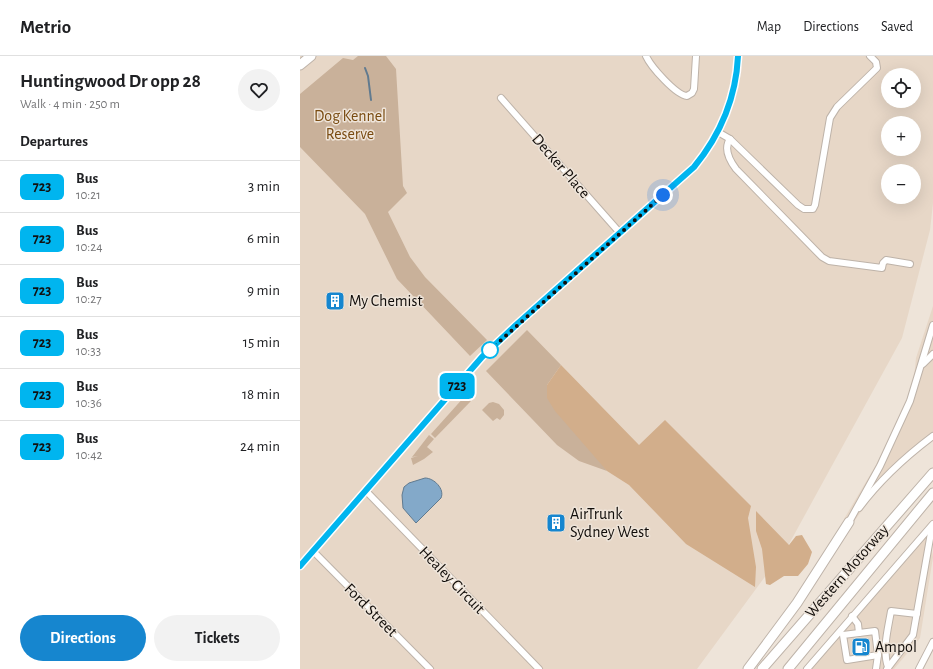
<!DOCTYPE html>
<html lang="en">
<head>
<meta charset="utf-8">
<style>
	:root { --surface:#fff; --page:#f2f2f2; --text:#202124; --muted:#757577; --line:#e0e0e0; --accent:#1686cf }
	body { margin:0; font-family:"Alegreya Sans",sans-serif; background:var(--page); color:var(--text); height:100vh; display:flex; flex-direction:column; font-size:15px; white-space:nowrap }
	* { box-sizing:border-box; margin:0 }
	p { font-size:13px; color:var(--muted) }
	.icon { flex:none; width:22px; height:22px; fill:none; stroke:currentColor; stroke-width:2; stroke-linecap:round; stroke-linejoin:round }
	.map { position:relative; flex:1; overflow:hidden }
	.details { display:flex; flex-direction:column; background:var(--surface); width:300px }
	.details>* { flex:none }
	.badge { padding:0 8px; border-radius:6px; font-size:14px; line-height:26px }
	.tools { position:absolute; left:581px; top:12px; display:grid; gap:8px }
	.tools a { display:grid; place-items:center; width:40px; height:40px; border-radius:50%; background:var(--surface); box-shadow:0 4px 16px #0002; font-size:20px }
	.you { position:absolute; width:20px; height:20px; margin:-10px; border:3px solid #fff; border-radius:50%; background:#1a73e8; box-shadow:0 0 0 6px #1a73e833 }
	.map>.badge { position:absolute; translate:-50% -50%; box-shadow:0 0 0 2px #fff }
	h2 { padding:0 20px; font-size:15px; line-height:36px }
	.round { display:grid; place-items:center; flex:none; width:42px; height:42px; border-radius:21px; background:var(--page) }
	.summary { display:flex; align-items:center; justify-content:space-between; height:68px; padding:0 20px }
	h1 { font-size:19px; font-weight:700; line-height:30px }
	.primary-button { display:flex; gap:8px; margin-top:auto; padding:8px 20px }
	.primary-button a { flex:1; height:46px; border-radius:24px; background:var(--accent); color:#fff; font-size:16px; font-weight:700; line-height:46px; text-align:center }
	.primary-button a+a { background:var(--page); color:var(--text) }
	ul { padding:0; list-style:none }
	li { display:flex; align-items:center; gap:12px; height:52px; padding:0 20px; border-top:1px solid var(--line) }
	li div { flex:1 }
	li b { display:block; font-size:15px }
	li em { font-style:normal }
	li .badge { min-width:44px; font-weight:700; text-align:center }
	header { display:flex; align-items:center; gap:24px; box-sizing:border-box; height:56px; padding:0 20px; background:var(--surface); border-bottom:1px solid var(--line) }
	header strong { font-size:19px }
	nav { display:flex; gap:22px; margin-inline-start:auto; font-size:14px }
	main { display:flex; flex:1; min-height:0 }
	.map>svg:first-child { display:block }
</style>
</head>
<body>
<header>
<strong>Metrio</strong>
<nav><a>Map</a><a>Directions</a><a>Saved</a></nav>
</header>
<main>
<section class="details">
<div class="summary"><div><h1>Huntingwood Dr opp 28</h1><p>Walk · 4 min · 250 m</p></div><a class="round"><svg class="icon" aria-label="heart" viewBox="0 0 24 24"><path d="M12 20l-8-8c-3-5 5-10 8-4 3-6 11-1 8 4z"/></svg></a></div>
<h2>Departures</h2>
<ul>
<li><span class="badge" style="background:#00b5ef;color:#111">723</span><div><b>Bus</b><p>10:21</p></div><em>3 min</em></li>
<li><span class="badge" style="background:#00b5ef;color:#111">723</span><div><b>Bus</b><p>10:24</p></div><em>6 min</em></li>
<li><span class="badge" style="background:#00b5ef;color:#111">723</span><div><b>Bus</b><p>10:27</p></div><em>9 min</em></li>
<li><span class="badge" style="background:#00b5ef;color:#111">723</span><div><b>Bus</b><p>10:33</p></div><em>15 min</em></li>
<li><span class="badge" style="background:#00b5ef;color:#111">723</span><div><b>Bus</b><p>10:36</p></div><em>18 min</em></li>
<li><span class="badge" style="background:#00b5ef;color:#111">723</span><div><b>Bus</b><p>10:42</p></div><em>24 min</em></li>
</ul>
<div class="primary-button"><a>Directions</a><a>Tickets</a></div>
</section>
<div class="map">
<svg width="633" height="613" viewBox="0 0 633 613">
	<rect width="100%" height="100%" fill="#eee4d9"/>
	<g fill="#e7d7c7" fill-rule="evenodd">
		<path d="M 0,0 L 633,0 L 633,147 L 630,174 L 602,282 L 489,488 L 397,613 L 0,613 ZM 588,19 L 614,19 L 614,45 L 588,45 ZM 588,67 L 614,67 L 614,93 L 588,93 ZM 588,115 L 614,115 L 614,141 L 588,141 Z"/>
		<path d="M 633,250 L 633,382 L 580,430 L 552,468 L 544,463 L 576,409 L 608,343 L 614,322 L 616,302 Z"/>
		<path d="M 633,465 L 631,490 L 633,501 L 620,582 L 594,613 L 510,613 Z"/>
	</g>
	<g fill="#c9b19a">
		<path d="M 58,0 L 86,0 L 96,13 L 103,130 L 107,137 L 88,156 L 110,201 L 125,221 L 187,284 L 170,300 L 97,223 L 65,158 L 0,91 L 0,38 L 43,2 L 53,4 Z"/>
		<path d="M 227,274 L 261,309 L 247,329 L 307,415 L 279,405 L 257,389 L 186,315 Z"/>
		<path d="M 165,340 L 171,345 L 135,382 L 131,378 Z"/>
		<path d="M 193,346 L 199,348 L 204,354 L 204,359 L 200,364 L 197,362 L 193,365 L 182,354 L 189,347 Z"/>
		<path d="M 129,379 L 134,383 L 127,391 L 133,396 L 124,403 L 113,409 L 111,402 L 118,400 L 112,401 Z"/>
	</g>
	<g fill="#d2ae8b">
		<path d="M 261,309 L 339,389 L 365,364 L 451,450 L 448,462 L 456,511 L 455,531 L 386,488 L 329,429 L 307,415 L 255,355 L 247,342 L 247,329 Z"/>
		<path d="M 456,455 L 489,489 L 496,480 L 502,479 L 512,496 L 508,508 L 498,520 L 484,520 L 470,529 L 466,528 L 462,493 L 456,475 Z"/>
	</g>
	<path fill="#83a9c9" stroke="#607a8f" d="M 125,422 C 134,422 145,433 141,442 L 116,467 L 103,452 L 102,439 L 104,431 L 109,427 Z"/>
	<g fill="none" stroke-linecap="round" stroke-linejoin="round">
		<path stroke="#607a8f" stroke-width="2" d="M 65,12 L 68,20 L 71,44"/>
		<g stroke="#beb3a9" stroke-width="8">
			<g id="minor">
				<path d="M 346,0 C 351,11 376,39 387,40 L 392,37 L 394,33 L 396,0"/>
				<path d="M 201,42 L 320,177"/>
				<path d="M 418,76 L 430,83 L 498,149 L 504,153 L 513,153 L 515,149 L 530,62 L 537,51 L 577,12 L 576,6 L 570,0"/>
				<path d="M 430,83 C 423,93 430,105 436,113 L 522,201 L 529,205 L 582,212 L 583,207 L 586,204 L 610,208"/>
				<path d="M 623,308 L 633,298"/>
				<path d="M 66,435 L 239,613"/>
				<path d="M 559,452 C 580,424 605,401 633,380"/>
				<path d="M 549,466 L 580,410 L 610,345 L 633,269"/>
				<path d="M 13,495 L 130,613"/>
				<path d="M 0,510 L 182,301 L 216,269 L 394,111 C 421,78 436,43 438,0"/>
				<path d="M 552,560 L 558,568 L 559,577"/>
				<path d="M 575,575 L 578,599 L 547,604 L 543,579 Z"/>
				<path d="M 588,611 C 582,594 588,573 591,555 L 617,558"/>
				<path d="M 507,613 L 633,468"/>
				<path d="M 576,613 L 578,599"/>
				<path d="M 587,613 L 613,579 L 632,471"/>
				<path d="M 619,613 L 633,586"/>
			</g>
		</g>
		<g stroke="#beb3a9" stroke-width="11">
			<g id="highway">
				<path d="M 0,9 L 11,0"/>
				<path d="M 448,613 L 497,547 L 549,466"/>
				<path d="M 462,613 L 633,417"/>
				<path d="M 488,613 L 633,437"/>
			</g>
		</g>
		<use href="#minor" stroke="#fff" stroke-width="6"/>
		<use href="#highway" stroke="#fff" stroke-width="9"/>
	</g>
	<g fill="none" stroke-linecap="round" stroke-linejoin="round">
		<g stroke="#fff" stroke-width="9">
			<path id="line" d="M 0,510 L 182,301 L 216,269 L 394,111 C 421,78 436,42 438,0"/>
		</g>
		<use href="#line" stroke="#00b5ef" stroke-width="6"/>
		<path stroke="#100c09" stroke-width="4" stroke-dasharray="0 7.2" d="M 190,294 L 363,139"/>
	</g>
	<defs>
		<g id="building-square" transform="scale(1)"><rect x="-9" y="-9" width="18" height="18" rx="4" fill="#1686cf" stroke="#eee4d9"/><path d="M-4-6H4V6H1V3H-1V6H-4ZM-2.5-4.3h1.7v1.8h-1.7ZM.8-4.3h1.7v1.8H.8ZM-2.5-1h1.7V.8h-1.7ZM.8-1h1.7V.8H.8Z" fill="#fff"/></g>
		<g id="fuel-square" transform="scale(1)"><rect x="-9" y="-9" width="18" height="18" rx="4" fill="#1686cf" stroke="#eee4d9"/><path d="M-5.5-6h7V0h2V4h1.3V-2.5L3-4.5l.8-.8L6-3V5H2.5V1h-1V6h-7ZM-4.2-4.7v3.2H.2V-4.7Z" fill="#fff"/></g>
	</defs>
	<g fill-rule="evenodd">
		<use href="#building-square" x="35" y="245"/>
		<use href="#building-square" x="256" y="467"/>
		<use href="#fuel-square" x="561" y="591"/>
	</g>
	<circle fill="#fff" stroke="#00b5ef" stroke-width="2" cx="190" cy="294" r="8"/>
	<g text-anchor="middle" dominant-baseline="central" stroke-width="3" stroke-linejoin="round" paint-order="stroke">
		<g font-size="16" fill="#794b11" stroke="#eee4d9">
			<text x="50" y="60">Dog Kennel<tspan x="50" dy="18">Reserve</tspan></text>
		</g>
		<g font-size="16" fill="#100c09" stroke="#eee4d9">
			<text transform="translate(261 110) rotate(49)">Decker Place</text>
			<text transform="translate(547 515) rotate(-49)">Western Motorway</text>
			<text transform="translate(152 524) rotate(46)">Healey Circuit</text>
			<text transform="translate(71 554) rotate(45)">Ford Street</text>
		</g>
		<g font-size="16" fill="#100c09" stroke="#eee4d9" text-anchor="start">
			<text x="49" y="245">My Chemist</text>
			<text x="270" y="458">AirTrunk<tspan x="270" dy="18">Sydney West</tspan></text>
			<text x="575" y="591">Ampol</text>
		</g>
	</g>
</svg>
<div class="tools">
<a><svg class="icon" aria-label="locate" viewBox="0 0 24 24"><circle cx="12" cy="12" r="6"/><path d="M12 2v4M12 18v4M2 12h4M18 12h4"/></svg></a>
<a>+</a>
<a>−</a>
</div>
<div class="you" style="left:363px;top:139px"></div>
<b class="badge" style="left:157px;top:330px;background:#00b5ef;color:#111">723</b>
</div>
</main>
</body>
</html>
